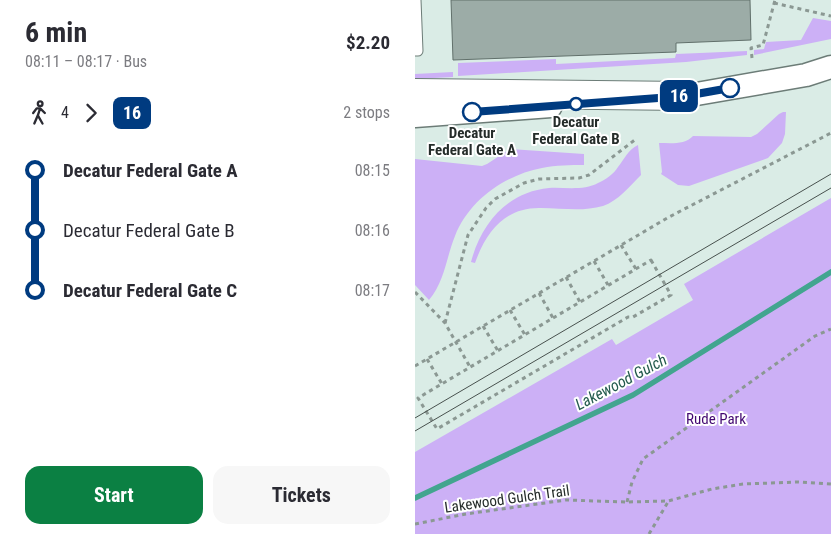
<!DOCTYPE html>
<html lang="en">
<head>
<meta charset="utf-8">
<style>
	:root { --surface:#fff; --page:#f7f7f7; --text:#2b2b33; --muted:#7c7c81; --accent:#0b8043 }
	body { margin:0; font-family:"Roboto Condensed",sans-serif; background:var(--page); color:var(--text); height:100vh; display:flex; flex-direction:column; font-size:19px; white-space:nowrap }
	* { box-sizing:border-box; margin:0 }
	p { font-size:16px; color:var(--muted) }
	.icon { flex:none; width:28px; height:28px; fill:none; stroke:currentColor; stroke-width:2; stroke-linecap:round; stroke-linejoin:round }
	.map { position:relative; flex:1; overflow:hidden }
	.panel { display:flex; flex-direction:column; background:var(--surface); width:415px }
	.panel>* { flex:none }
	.badge { padding:0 10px; border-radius:8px; font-size:18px; line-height:32px }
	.map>.badge { position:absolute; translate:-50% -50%; box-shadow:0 0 0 2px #fff }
	.legs { display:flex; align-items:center; gap:8px; height:55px; padding:0 25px; font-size:16px }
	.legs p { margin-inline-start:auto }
	.headline { display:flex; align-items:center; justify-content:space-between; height:85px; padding:0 25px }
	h1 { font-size:28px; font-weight:700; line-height:38px }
	.action { display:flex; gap:10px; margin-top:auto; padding:10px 25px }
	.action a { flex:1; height:58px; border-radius:15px; background:var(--accent); color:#fff; font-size:20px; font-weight:700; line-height:58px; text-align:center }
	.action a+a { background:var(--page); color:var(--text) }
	ul { padding:0 25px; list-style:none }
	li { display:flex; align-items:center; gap:18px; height:60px; font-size:19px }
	li i { display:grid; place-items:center; width:8px; height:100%; margin:0 6px; background:currentColor }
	li i::after { content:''; width:12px; height:12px; margin:-6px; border:4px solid; border-radius:50%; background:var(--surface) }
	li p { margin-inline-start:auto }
	li:first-child i { background:linear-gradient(#0000 50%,currentColor 0) }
	li:last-child i { background:linear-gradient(currentColor 50%,#0000 0) }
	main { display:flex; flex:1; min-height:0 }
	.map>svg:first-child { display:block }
</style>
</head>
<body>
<main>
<section class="panel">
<div class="headline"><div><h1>6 min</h1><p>08:11 – 08:17 · Bus</p></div><b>$2.20</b></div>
<div class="legs"><svg class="icon" aria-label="walk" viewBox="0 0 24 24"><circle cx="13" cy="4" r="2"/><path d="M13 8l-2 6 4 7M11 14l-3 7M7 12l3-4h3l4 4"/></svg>4<svg class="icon" aria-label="forward" viewBox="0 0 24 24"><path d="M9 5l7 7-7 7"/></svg><b class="badge" style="background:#003b80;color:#fff">16</b><p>2 stops</p></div>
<ul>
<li><i style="color:#003b80"></i><b>Decatur Federal Gate A</b><p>08:15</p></li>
<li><i style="color:#003b80"></i><span>Decatur Federal Gate B</span><p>08:16</p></li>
<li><i style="color:#003b80"></i><b>Decatur Federal Gate C</b><p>08:17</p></li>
</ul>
<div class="action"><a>Start</a><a>Tickets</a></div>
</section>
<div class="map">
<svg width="416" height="534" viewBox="0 0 416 534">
	<rect width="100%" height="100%" fill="#daece6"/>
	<g fill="#ccb0f6">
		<path d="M 398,18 L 416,21 L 416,39 L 339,55 L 339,50 L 349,49 L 351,42 L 386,40 Z"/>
		<path d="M 332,51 L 332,55 L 271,62 L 43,76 L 43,63 L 141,59 L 141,64 L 260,58 L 261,54 Z"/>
		<path d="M 38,72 L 38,77 L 0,79 L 0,74 Z"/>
		<path d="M 368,112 L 371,112 L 370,134 L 367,143 L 353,158 L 274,186 L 263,185 L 246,174 L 247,172 L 244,143 C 256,143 270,145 278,136 L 336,137 L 342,134 L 364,114 Z"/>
		<path d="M 223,145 L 226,175 C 215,186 203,201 188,206 C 167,212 147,208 126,208 C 90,207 71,232 60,263 L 56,262 C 66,224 92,192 134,188 C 149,187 169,191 183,183 C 190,180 199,174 203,167 C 210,158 213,150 223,145 Z"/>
		<path d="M 95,149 L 169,154 L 169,165 C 156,165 141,165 127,168 C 90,175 54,200 40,236 C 31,258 30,281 14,300 L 0,285 L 0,159 L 67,166 L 72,164 Z"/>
		<path d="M 416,198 L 416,534 L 0,534 L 0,452 L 197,339 L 201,345 L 278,300 L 269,284 Z"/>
	</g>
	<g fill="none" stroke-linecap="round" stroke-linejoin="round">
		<path stroke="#42a58f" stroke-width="5.5" d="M 0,498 L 218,395 L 416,272"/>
	</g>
	<path fill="#9caca7" stroke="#61706b" d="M 36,0 L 335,0 L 336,40 L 261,43 L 261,52 L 38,60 Z"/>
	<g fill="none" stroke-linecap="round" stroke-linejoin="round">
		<g stroke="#6c7c77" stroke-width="11">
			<path id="service" d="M 0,51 L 3,51 L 1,0"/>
		</g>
		<g stroke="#6c7c77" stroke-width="25">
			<g id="tertiary">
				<path d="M 252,97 L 270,96 L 391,75 L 416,67"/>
				<path d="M 0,116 L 136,106"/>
			</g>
		</g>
		<g stroke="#6c7c77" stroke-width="30">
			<path id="primary" d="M 0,93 L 270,96"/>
		</g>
		<g stroke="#8b9893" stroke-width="3" stroke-dasharray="4 4" stroke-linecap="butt">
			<path d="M 359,3 L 416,16"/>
			<path d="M 337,58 L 336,48 L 348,45 L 360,0"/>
			<path d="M 206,245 L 221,269"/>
			<path d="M 236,260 L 256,295 L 218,317 L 213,317 L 22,429 L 3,398 Z"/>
			<path d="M 179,261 L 193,285"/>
			<path d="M 151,277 L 165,302"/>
			<path d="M 0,292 L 30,323 L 55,367"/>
			<path d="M 124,293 L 138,318"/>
			<path d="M 95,310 L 110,335"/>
			<path d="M 30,323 L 53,235 L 71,208 L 80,199 L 109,183 L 124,179 L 164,178 L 174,175 L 221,139"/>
			<path d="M 68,326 L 83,351"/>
			<path d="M 12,359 L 27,384"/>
			<path d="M 0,366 L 254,217 L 416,133"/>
			<path d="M 212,502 L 217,482 L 228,459 L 400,336 L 416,329"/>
			<path d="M 0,524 L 51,514 L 151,500 L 212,502 L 253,501 L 297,489 L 328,484 L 383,482 L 416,484"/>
			<path d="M 234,534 L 253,502"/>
		</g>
		<use href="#service" stroke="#fff" stroke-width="9"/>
		<use href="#tertiary" stroke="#fff" stroke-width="22"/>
		<use href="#primary" stroke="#fff" stroke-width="28"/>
		<g stroke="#48514e" stroke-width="1">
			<path d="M 0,418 L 416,174"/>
			<path d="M 0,431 L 416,188"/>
		</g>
	</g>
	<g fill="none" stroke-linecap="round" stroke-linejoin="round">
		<g stroke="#fff" stroke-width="11">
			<path id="line-1" d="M 57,112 L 270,96 L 315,88"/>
		</g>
		<use href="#line-1" stroke="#003b80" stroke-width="8"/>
	</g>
	<g fill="#fff" stroke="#003b80" stroke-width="2.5">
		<circle cx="315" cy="88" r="9"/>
		<circle cx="161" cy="104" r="6"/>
		<circle cx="57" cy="112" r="9"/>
	</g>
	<g text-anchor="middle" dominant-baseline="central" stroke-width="4" stroke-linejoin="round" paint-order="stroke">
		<g font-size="15" font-weight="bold" fill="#252c2a" stroke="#fff">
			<text x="161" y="122">Decatur<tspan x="161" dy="17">Federal Gate B</tspan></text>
			<text x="57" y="133">Decatur<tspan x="57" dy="17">Federal Gate A</tspan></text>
		</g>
		<g font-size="15" fill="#430971" stroke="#fff">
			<text x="301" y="419">Rude Park</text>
		</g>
		<g font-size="15" fill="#252c2a" stroke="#fff">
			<text transform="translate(92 499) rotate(-8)">Lakewood Gulch Trail</text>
		</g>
		<g font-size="16" font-style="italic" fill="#245b4e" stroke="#fff">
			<text transform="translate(206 382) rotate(-28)">Lakewood Gulch</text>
		</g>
	</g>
</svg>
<b class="badge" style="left:264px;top:96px;background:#003b80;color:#fff">16</b>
</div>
</main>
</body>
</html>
